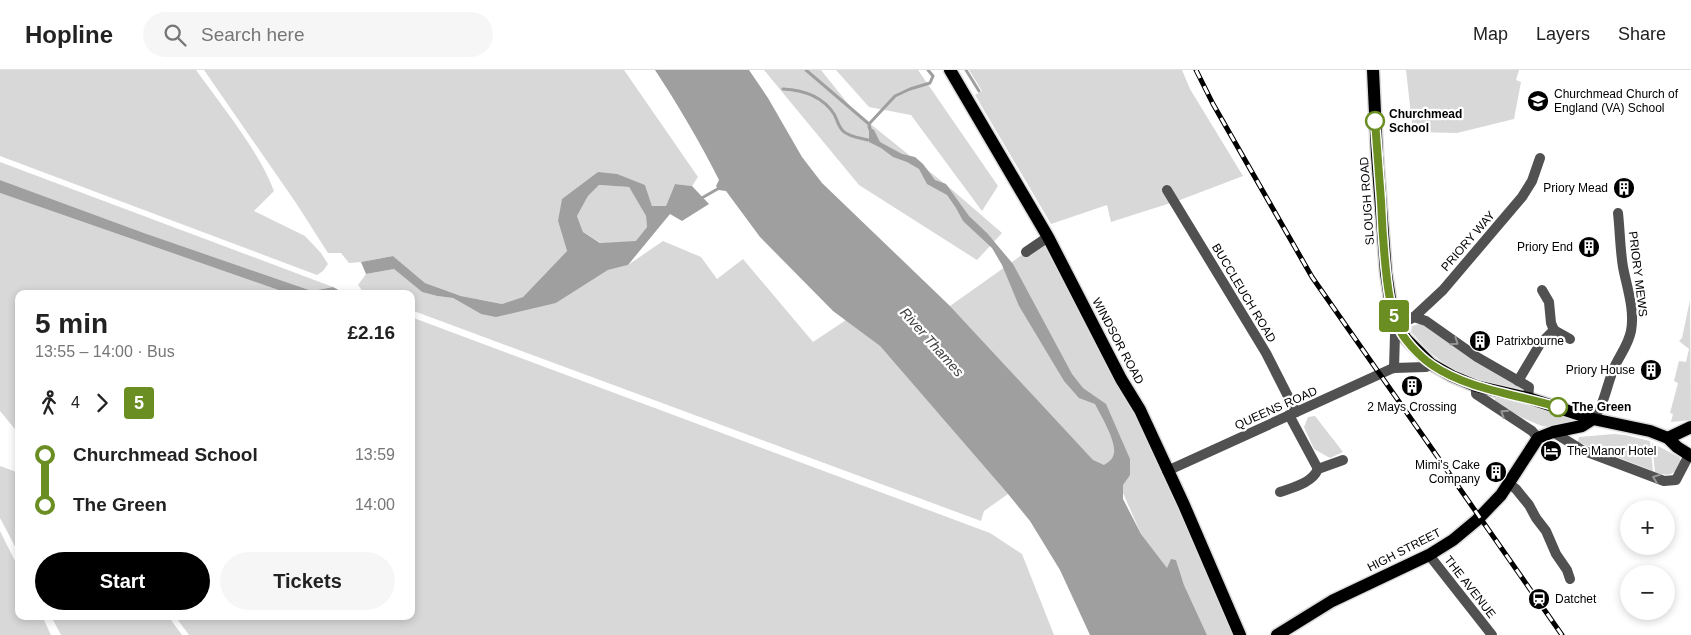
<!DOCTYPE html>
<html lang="en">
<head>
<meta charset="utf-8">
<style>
	:root { --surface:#fff; --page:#f6f6f6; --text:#222; --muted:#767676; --line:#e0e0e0; --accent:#000 }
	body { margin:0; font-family:Arial,sans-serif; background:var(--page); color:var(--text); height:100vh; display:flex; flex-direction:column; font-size:19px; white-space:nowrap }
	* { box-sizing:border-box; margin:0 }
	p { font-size:16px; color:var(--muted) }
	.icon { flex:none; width:28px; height:28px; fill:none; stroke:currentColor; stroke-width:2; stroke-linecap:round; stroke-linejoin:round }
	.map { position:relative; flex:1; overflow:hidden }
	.panel { position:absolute; left:15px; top:220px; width:400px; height:330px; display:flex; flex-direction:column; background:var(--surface); border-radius:10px; box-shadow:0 2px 8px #0003 }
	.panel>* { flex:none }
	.badge { padding:0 10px; border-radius:4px; font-size:18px; line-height:32px }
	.buttons { position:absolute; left:1620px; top:430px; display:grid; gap:10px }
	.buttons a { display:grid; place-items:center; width:55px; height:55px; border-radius:50%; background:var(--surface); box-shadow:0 2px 8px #0003; font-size:25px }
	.map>.badge { position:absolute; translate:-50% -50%; box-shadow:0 0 0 2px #fff }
	.legs { display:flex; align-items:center; gap:8px; height:55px; padding:0 20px; font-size:16px }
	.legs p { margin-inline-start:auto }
	.headline { display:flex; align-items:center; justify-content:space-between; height:85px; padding:0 20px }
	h1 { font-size:28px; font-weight:800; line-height:38px }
	.action { display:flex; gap:10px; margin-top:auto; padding:10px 20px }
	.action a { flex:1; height:58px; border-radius:30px; background:var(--accent); color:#fff; font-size:20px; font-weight:800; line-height:58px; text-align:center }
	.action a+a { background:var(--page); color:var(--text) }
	ul { padding:0 20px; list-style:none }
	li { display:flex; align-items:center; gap:18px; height:50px; font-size:19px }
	li i { display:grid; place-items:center; width:8px; height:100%; margin:0 6px; background:currentColor }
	li i::after { content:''; width:12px; height:12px; margin:-6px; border:4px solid; border-radius:50%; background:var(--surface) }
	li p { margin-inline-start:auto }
	li:first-child i { background:linear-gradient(#0000 50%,currentColor 0) }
	li:last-child i { background:linear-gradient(currentColor 50%,#0000 0) }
	header { display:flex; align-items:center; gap:30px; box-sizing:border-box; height:70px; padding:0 25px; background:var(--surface); border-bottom:1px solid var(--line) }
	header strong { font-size:24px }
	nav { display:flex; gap:28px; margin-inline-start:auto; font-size:18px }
	.search { width:350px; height:45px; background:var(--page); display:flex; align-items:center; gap:12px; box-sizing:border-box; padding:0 18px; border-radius:28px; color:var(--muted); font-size:19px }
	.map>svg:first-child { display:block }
</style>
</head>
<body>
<header>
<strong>Hopline</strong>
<div class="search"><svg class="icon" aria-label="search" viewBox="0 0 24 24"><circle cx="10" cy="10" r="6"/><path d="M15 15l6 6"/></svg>Search here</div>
<nav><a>Map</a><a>Layers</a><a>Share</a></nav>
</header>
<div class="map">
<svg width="1691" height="565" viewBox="0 0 1691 565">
	<rect width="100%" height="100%" fill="#fff"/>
	<g fill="#d8d8d8">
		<path d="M 0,0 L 196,0 C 221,35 259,81 274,121 L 254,141 L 305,166 L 321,183 L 328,194 L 323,201 L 317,205 L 0,86 Z"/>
		<path d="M 204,0 L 624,0 L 698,107 L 692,116 L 675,114 L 666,136 L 652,136 L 645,115 L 598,102 L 558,151 L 567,181 L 523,227 L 502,234 L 461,226 L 425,213 L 393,186 L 361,192 L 349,193 L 341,183 L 328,183 L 296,133 Z"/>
		<path d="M 764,0 L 821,0 L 853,40 L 950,118 L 1002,163 L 977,190 L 859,115 Z"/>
		<path d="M 836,0 L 918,0 L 998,116 L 982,141 L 911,45 L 869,37 Z"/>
		<path d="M 969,0 L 1182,0 L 1190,19 L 1243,106 L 1180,130 L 1111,152 L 1107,135 L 1051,154 L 975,25 L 982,21 Z"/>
		<path d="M 1406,0 L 1519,0 L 1516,10 L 1521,12 L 1514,49 L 1457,63 L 1413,62 Z"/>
		<path d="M 0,92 L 333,217 L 312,221 L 144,163 L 0,110 Z"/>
		<path d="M 599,115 L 629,117 L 646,146 L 647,157 L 636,172 L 601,173 L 583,162 L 577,146 L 588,126 Z"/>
		<path d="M 0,123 L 290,224 L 19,224 L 19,364 L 0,341 Z"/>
		<path d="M 1048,167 L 1140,340 L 1237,565 L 1207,565 L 1184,515 L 1176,490 L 1167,499 L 1141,464 L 1123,423 L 950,236 L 1026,182 Z"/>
		<path d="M 663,171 L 701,187 L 717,209 L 743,189 L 813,272 L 846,250 L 880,276 L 1008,424 L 984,441 L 981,451 L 411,240 L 411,224 L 367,224 L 364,223 L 358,215 L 366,204 L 394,199 L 422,222 L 437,226 L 453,228 L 481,244 L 556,233 L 608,200 L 628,195 Z"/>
		<path d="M 1690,230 L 1691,350 L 1671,352 L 1673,344 L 1670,343 L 1678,313 L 1674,311 L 1679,291 L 1686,292 L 1689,279 L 1679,271 L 1682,268 Z"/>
		<path d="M 411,247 L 990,463 L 1022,484 L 1054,565 L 189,565 L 175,546 L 411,546 Z"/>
		<path d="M 1422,253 L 1523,317 L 1523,320 C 1492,316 1457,305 1432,284 C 1425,278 1418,269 1411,262 L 1412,256 Z"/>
		<path d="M 1496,326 L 1570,346 L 1573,348 L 1571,351 L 1549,357 L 1542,356 L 1523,348 L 1494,332 Z"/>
		<path d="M 1315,346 L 1343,382 L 1330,388 L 1314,379 L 1304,357 L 1308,347 Z"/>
		<path d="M 1614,364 L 1625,365 L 1650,371 L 1653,401 L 1578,372 L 1579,367 Z"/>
		<path d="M 1652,373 L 1679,387 L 1682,392 C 1674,406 1669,407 1655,402 Z"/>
		<path d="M 0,396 L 19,403 L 19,484 L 0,448 Z"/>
		<path d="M 0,461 L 19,499 L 19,546 L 42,546 L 51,565 L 0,565 Z"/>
		<path d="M 51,546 L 168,546 L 182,565 L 61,565 Z"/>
	</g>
	<g fill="#9f9f9f" fill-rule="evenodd">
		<path d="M 655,0 L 749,0 L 768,28 L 802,87 L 822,113 L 950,236 L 1093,390 L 1104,395 C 1109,392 1113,389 1114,383 C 1116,370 1101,346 1095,334 L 1079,328 L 1064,311 L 1019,236 L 1002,195 L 992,178 L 963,151 L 956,138 L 947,125 L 927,114 L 919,99 L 907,92 L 893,87 L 881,78 L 869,72 L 869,61 L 867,56 L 874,60 L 880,72 L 902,84 L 915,87 L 923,94 L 935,110 L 946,114 L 969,146 L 987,163 L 1013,194 L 1072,304 L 1083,318 L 1106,334 L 1130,389 L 1130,405 L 1123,415 L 1123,429 L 1141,464 L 1167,498 L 1171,489 L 1176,490 L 1184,515 L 1207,565 L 1090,565 L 1060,500 L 1030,451 L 1008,424 L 880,276 L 833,241 L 760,167 L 726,121 L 719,120 L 716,116 L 719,110 C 700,72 678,35 655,0 Z"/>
		<path d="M 598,102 L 617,104 L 645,115 L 652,136 L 666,136 L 675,114 L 692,116 L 709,134 L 682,151 L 670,144 L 628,195 L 608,200 L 556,233 L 496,247 L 481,244 L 453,228 L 437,226 L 422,222 L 394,199 L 366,204 L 361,192 L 393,186 L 425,213 L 461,226 L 502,234 L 523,227 L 567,181 L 558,151 L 562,129 ZM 599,115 L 629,117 L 646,146 L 647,157 L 636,171 L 600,173 L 583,162 L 577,146 L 588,126 Z"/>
		<path d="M 0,110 L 144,163 L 312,221 L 333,217 L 342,222 L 340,224 L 290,224 L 0,123 Z"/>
	</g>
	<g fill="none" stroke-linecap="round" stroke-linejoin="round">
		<g stroke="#9f9f9f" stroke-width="3">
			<path d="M 806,0 L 869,54 L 870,58"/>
			<path d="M 966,0 L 979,21"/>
			<path d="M 783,19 C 803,20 823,27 834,44 C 837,49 838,56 843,61 C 849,67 860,68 868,70"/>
			<path d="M 869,54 L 895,26 L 910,19 L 930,13 L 933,6 L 928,0"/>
			<path d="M 700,129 L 721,117"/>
		</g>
		<g stroke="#dbdbdb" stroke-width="15">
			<g id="major">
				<path d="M 950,0 L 1048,167 L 1121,309 L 1140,340 L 1184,435 L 1240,565"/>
				<path d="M 1373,0 L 1377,85 L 1386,203 L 1392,242 L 1397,256 L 1406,269 L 1431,294 L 1452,306 L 1476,316 L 1528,328 L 1593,349 L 1650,361 L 1668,368 L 1677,377 L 1691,386"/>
				<path d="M 1668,368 L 1691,357"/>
				<path d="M 1277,565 L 1332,531 L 1429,485 L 1453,470 L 1477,450 L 1501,425 L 1538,368 L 1553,362 L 1582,356 L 1593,349"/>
			</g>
		</g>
		<g stroke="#515151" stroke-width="10">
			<path d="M 1167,120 L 1266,283 L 1296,342"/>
			<path d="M 1026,182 L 1048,167"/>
			<path d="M 1542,220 L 1549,232 L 1551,253 L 1554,260"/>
			<path d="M 1414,247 L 1426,251 L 1477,287 L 1529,317 L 1528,328"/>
			<path d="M 1397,256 L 1414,247 L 1443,220 L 1522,127 L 1532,111 L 1540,88"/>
			<path d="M 1394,298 L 1395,265 L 1399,259"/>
			<path d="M 1518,311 L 1540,274 L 1554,260 L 1570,269"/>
			<path d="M 1476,316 L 1476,324 L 1532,361 L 1538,368"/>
			<path d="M 1289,345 L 1318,399"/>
			<path d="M 1593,349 C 1604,335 1606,319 1612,303 C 1617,288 1628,277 1631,261 C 1635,240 1627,218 1623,197 C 1620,179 1620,161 1618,143"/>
			<path d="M 1553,362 L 1582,380 L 1664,411 L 1676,410 L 1689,385"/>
			<path d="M 1167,401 L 1391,299 L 1394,298 L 1426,297 L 1431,294"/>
			<path d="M 1508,413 L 1516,419 L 1529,435 L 1536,448 L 1546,461 L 1556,484 L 1567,500 L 1570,509"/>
			<path d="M 1280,422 C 1294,417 1312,413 1318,399 L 1343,390"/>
			<path d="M 1429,485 L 1492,565"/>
		</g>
		<use href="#major" stroke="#000" stroke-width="12"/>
		<g stroke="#000" stroke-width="5">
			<path id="rail" d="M 1196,0 L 1213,34 L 1312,207 L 1562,565"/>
		</g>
		<use href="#rail" stroke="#fff" stroke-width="3" stroke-dasharray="9" stroke-linecap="butt"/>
	</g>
	<defs><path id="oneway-chevron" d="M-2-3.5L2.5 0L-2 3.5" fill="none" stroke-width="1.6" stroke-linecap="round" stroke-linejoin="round" transform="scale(1.25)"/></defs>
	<g stroke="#979797">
		<use href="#oneway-chevron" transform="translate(1455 272) rotate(34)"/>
		<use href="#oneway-chevron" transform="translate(1504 343) rotate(-147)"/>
		<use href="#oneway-chevron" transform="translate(1656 408) rotate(-159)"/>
	</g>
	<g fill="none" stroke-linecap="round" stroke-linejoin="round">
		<g stroke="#fff" stroke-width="11">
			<path id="line-1" d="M 1375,51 C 1377,77 1379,104 1381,131 C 1382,157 1384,184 1387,210 C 1389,226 1391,241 1397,255 C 1403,269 1419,286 1432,295 C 1469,320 1516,324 1558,337"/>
		</g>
		<use href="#line-1" stroke="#6b8e23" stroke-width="8"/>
	</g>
	<defs>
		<g id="school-disc" transform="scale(1.125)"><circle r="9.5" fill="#000" stroke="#fff"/><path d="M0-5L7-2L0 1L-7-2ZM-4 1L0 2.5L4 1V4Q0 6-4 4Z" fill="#fff"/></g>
		<g id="building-disc" transform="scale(1.125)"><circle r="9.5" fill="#000" stroke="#fff"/><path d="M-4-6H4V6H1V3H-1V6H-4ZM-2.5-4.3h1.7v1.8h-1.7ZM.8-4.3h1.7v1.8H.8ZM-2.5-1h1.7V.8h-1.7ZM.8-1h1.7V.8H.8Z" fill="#fff"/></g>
		<g id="hotel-disc" transform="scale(1.125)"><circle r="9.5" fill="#000" stroke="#fff"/><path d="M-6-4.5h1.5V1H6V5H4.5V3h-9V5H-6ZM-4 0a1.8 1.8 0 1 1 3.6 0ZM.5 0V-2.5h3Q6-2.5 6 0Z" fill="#fff"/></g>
		<g id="station-disc" transform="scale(1.125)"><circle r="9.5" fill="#000" stroke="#fff"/><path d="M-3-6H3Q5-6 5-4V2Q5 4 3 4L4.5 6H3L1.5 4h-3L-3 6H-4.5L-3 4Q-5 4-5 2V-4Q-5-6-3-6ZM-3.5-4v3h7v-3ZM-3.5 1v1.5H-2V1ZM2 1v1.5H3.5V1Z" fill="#fff"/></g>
	</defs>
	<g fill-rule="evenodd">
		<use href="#school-disc" x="1538" y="31"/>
		<use href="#building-disc" x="1624" y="118"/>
		<use href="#building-disc" x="1589" y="177"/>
		<use href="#building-disc" x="1480" y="271"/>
		<use href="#building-disc" x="1651" y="300"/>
		<use href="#building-disc" x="1412" y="316"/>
		<use href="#hotel-disc" x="1551" y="381"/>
		<use href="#building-disc" x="1496" y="402"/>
		<use href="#station-disc" x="1539" y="529"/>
	</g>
	<g fill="#fff" stroke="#6b8e23" stroke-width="2.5">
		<circle cx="1375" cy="51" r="9"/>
		<circle cx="1558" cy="337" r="9"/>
	</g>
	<g text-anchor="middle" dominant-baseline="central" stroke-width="4.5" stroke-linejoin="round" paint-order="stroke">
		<g font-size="12" fill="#000" stroke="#fff" text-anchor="start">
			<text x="1554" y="24">Churchmead Church of<tspan x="1554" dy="14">England (VA) School</tspan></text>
			<text x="1608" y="118" text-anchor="end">Priory Mead</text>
			<text x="1573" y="177" text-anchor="end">Priory End</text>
			<text x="1496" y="271">Patrixbourne</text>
			<text x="1635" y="300" text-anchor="end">Priory House</text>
			<text x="1412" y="337" text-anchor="middle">2 Mays Crossing</text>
			<text x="1567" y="381">The Manor Hotel</text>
			<text x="1480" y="395" text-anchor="end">Mimi's Cake<tspan x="1480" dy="14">Company</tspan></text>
			<text x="1555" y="529">Datchet</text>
		</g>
		<g font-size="12" font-weight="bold" fill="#000" stroke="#fff" text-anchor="start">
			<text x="1389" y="44">Churchmead<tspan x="1389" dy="14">School</tspan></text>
			<text x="1572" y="337">The Green</text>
		</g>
		<g font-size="12" fill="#000" stroke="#fff">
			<text transform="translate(1367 131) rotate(-94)">SLOUGH ROAD</text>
			<text transform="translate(1468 171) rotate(-49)">PRIORY WAY</text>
			<text transform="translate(1638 204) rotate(83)">PRIORY MEWS</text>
			<text transform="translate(1244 223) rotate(59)">BUCCLEUCH ROAD</text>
			<text transform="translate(1118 271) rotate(62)">WINDSOR ROAD</text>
			<text transform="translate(1276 338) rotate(-24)">QUEENS ROAD</text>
			<text transform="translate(1404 480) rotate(-27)">HIGH STREET</text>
			<text transform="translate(1470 517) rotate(52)">THE AVENUE</text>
		</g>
		<g font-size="14" font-style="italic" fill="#404040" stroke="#fff">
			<text transform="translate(932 272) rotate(48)">River Thames</text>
		</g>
	</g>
</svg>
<div class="buttons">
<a>+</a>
<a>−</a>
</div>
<b class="badge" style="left:1394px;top:246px;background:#6b8e23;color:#fff">5</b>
<section class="panel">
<div class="headline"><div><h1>5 min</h1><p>13:55 – 14:00 · Bus</p></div><b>£2.16</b></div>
<div class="legs"><svg class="icon" aria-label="walk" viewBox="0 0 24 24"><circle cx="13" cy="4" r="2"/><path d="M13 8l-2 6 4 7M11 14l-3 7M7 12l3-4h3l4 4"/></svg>4<svg class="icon" aria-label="forward" viewBox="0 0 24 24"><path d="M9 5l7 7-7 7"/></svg><b class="badge" style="background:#6b8e23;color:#fff">5</b></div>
<ul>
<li><i style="color:#6b8e23"></i><b>Churchmead School</b><p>13:59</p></li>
<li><i style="color:#6b8e23"></i><b>The Green</b><p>14:00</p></li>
</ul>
<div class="action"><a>Start</a><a>Tickets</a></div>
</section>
</div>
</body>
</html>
